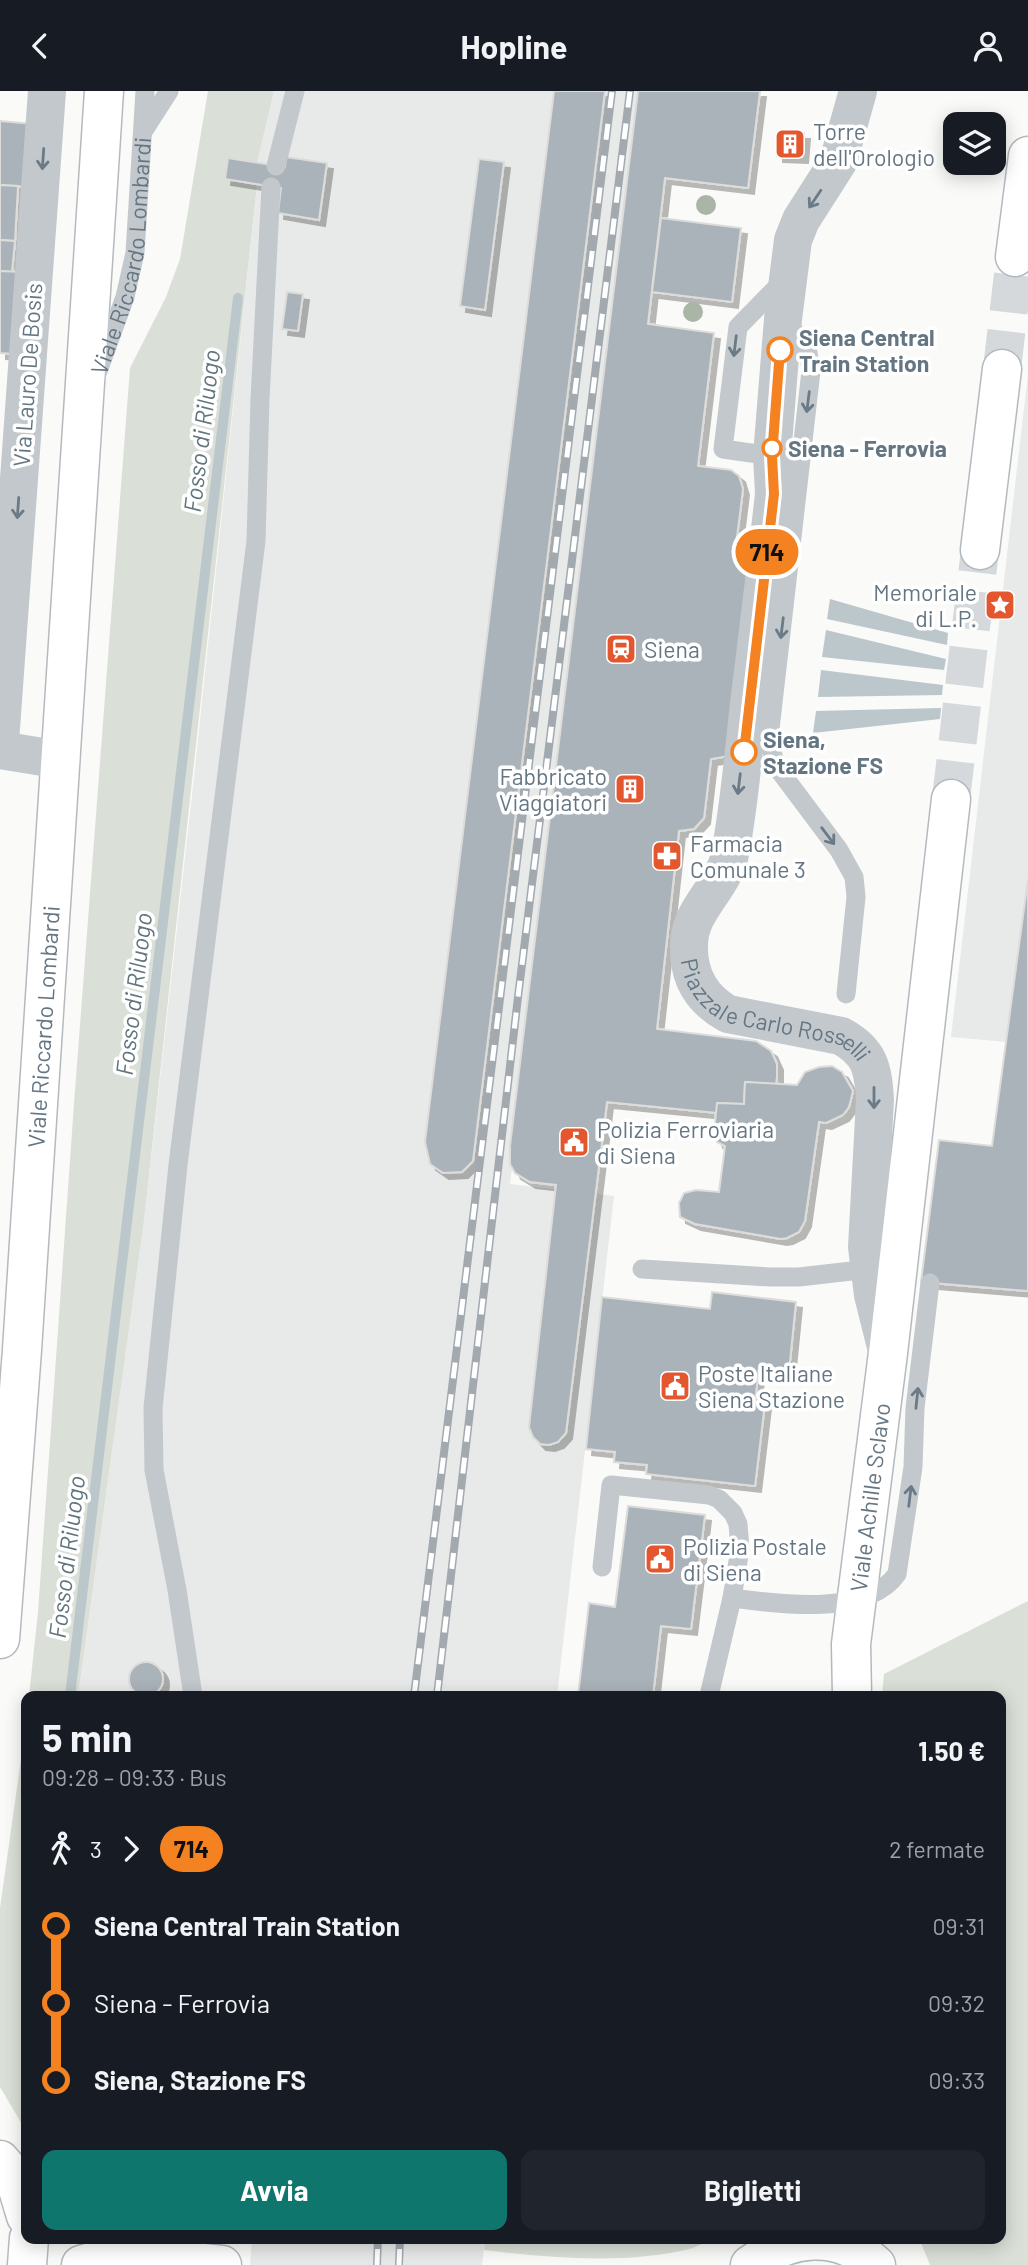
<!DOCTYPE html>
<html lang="it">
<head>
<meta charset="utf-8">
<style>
	:root { --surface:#171b24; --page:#20242c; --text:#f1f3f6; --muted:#9ea1a6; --accent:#0f766e }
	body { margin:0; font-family:Barlow,sans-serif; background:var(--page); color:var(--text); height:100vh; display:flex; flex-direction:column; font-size:26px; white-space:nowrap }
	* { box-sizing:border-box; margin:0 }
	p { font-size:23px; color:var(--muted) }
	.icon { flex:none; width:38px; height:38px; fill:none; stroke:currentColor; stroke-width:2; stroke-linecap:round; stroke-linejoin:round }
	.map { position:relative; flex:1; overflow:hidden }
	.sheet { position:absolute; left:21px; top:1600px; width:985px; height:553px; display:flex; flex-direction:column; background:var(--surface); border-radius:14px; box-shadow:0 4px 18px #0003 }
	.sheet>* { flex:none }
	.badge { padding:0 14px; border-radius:23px; font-size:24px; line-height:46px }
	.tools { position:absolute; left:943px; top:21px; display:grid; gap:14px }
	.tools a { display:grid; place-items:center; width:63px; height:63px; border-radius:14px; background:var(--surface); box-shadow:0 4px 18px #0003; font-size:35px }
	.map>.badge { position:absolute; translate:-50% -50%; box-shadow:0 0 0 4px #fff }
	.legs { display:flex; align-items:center; gap:10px; height:77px; padding:0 21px; font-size:23px }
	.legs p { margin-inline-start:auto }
	.overview { display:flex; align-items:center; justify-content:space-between; height:119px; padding:0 21px }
	h1 { font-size:38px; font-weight:700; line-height:52px }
	.primary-button { display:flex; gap:14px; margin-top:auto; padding:14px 21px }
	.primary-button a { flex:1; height:80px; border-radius:14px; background:var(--accent); color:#fff; font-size:28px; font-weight:700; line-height:80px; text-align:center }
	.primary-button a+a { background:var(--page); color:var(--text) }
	ul { padding:0 21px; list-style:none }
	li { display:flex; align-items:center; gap:24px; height:77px; font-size:26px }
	li i { display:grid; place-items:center; width:10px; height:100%; margin:0 9px; background:currentColor }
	li i::after { content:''; width:18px; height:18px; margin:-9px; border:5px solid; border-radius:50%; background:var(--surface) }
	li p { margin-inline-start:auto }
	li:first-child i { background:linear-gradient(#0000 50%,currentColor 0) }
	li:last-child i { background:linear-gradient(currentColor 50%,#0000 0) }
	header { display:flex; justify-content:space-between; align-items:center; height:91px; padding:0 21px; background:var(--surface); font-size:32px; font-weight:700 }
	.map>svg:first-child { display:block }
</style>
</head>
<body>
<header><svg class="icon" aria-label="back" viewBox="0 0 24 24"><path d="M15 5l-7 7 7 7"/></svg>Hopline<svg class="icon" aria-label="person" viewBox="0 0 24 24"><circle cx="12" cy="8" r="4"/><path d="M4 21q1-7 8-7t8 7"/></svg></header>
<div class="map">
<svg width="1028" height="2174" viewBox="0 0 1028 2174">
	<defs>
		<filter id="shadow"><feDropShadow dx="6" dy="6" stdDeviation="0" flood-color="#0004"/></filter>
	</defs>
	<rect width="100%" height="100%" fill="#fafaf8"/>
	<g fill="#e8e9e9">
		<path d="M 274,0 L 641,0 L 510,1093 L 614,1105 L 557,1605 L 78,1605 L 144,1130 L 192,704 L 257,94 L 257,72 Z"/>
		<path d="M 1028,283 L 1028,953 L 951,946 Z"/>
		<path d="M 252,2147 L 485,2147 L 482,2174 L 250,2174 Z"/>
	</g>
	<g fill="#dadfd7">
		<path d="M 208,0 L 274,0 L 257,72 L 225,88 L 257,94 L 144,1130 L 78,1605 L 29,1605 L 38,1521 L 74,1013 L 130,277 L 166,206 L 180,168 Z"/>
		<path d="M 1028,1510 L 1028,2174 L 930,2174 L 919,2147 L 1001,2147 L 1001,1605 L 882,1605 L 884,1583 Z"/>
		<path d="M 26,1633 L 26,2040 L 0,1996 L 0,1817 Z"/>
		<path d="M 485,2147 L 712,2147 C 706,2152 699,2154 693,2157 C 627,2174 552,2167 484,2159 Z"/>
	</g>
	<g fill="#bbc7cb">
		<path d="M 830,508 L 948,542 L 947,554 L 827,528 Z"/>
		<path d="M 826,539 L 946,568 L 944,579 L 822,566 Z"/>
		<path d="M 821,579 L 943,594 L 942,604 L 818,606 Z"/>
		<path d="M 941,617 L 940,628 L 813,642 L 816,620 Z"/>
	</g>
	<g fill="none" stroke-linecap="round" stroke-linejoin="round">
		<path stroke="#bbc7cb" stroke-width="10" d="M 70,1605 L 238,207"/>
	</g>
	<g fill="#aab3b9" stroke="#dcdcda" stroke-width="2" filter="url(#shadow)">
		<path d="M 554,0 L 605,0 L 473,1070 L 462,1081 L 443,1082 L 430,1073 L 425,1051 Z"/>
		<path d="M 638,0 L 760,0 L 748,97 L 665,87 L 648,233 L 714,242 L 698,375 L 731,379 L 739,385 L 743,398 L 736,454 L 747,456 L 753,460 L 729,665 L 711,668 L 704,727 L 694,738 L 679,740 L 657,938 L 756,950 L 771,960 L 777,973 L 777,986 L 776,993 L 745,991 L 744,1013 L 717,1012 L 717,1022 L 607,1011 L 566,1342 L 558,1351 L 549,1354 L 540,1353 L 533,1346 L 529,1336 L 556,1094 L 530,1091 L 515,1082 L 510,1073 L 510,1055 Z"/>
		<path d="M 0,30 L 34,33 L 30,96 L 0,94 Z"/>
		<path d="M 778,41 L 804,42 L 802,66 L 777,65 Z"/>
		<path d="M 286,66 L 327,72 L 319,129 L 278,122 L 281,97 L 225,88 L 228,67 L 285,76 Z"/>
		<path d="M 479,68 L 504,71 L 485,219 L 460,215 Z"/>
		<path d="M 0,94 L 18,95 L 15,150 L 0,149 Z"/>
		<path d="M 661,127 L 741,137 L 732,211 L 652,201 Z"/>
		<path d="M 0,149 L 15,150 L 12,181 L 0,180 Z"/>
		<path d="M 0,180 L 21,181 L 14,263 L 0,262 Z"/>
		<path d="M 287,201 L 303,203 L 298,240 L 282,238 Z"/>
		<path d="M 1028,788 L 1028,1200 L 921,1191 L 939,1049 L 992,1055 Z"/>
		<path d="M 832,975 L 842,981 L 853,1000 L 849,1016 L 843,1024 L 826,1032 L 819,1031 L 805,1130 L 799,1141 L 787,1147 L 781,1148 L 695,1133 L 680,1126 L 679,1112 L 684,1102 L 696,1099 L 719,1101 L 725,1055 L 717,1051 L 714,1041 L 717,1012 L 744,1013 L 745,991 L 797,994 L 805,981 L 819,976 Z"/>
		<path d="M 712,1201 L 796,1211 L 789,1280 L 759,1276 L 755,1311 L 765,1312 L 755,1395 L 646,1383 L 647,1374 L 614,1371 L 615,1361 L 586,1358 L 602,1206 L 710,1218 Z"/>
		<path d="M 628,1415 L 705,1424 L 691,1538 L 661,1535 L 653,1605 L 578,1605 L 589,1512 L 615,1516 Z"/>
		<circle cx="146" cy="1588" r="17"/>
	</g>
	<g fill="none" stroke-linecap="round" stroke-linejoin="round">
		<g stroke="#d5d9db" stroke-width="38" stroke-dasharray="38 19" stroke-linecap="butt">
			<path d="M 1002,278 L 1015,166"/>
			<path d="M 951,708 L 980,459"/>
		</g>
		<g stroke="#b3babf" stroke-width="41">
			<g id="secondary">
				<path d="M 1015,166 L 1028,65"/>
				<path d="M 980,459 L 1002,278"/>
				<path id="s3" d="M 852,1605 L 851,1553 L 888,1262 L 951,708"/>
				<path d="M 81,2174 L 118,2163 L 222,2174"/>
				<path d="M 750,2174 C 789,2145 837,2138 876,2174"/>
			</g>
		</g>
		<g stroke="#b5babe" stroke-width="41">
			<g id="primary">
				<path id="s4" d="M 0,1548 L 22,1259 L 104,0"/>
				<path d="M 0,2069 L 14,2085 L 26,2125"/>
				<path d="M 27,2174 L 29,2147"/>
			</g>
		</g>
		<g stroke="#c3c8cc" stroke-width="19">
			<path d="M 144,39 L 169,0"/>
			<path d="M 276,75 L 295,0"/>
			<path d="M 784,228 L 807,256 L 811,280 L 770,638 L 771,657 L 776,675 L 839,759 L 854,786 L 856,806 L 846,903"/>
			<path id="s1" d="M 97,283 L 125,206 L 135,162 L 145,0"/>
			<path d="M 772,365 L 723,358 L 738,236 L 784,189"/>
			<path d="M 642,1178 L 770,1186 L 799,1186 L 869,1178"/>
			<path d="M 602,1476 L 611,1394 L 709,1404 L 719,1408 L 733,1422 L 738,1433 L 740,1458 L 732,1507 L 709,1605"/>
			<path d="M 732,1507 C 777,1513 867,1526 897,1483 L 913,1376 L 915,1317 L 930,1192"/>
			<path d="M 193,1605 L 177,1499 L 154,1379 L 153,1317 L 178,1074 L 256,450 L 260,308 L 271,96"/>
		</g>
		<g stroke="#c3c8cc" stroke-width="38">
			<path d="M 0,651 L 47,0"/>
			<path d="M 0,659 L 61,669"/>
		</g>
		<path stroke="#c3c8cc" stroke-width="38" id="s2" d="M 858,0 L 838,71 L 801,129 L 793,149 L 783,228 L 772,365 L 774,403 C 766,476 757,548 748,621 C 743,668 739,716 730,763 C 723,798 689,818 689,854 C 688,885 701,908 728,923 L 841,945 C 870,961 873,977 875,1009 L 867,1156 L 873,1204 L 887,1260"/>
		<use href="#secondary" stroke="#fff" stroke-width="38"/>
		<use href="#primary" stroke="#fff" stroke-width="38"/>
		<g stroke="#a2aab0" stroke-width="8">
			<g id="rail">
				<path d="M 414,1605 L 612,0"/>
				<path d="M 437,1605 L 518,906 L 630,0"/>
				<path d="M 377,2174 L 378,2147"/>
				<path d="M 399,2174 L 400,2147"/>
			</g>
		</g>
		<use href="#rail" stroke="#fff" stroke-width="5" stroke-dasharray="16" stroke-linecap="butt"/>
	</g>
	<g fill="#aab4a7">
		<circle cx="706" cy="114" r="10"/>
		<circle cx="693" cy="221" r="10"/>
	</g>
	<defs><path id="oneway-shaft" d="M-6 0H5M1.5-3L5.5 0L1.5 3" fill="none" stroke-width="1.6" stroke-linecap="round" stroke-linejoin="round" transform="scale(1.75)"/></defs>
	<g stroke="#6a7a87">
		<use href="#oneway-shaft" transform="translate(43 68) rotate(94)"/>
		<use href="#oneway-shaft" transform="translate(815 108) rotate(124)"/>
		<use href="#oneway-shaft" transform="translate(735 255) rotate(97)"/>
		<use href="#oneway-shaft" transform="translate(808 311) rotate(97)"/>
		<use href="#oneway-shaft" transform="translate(18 417) rotate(94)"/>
		<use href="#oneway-shaft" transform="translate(782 537) rotate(97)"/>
		<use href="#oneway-shaft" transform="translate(739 693) rotate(97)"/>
		<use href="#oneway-shaft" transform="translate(828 745) rotate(53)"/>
		<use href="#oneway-shaft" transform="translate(874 1007) rotate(90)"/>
		<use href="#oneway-shaft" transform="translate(917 1307) rotate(-84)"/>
		<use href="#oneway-shaft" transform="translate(910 1405) rotate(-83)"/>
	</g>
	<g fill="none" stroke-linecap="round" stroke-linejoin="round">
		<g stroke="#fff" stroke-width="16">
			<path id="line-1" d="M 744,661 L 774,403 L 772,365 L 780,259"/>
		</g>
		<use href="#line-1" stroke="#f58220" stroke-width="10"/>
	</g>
	<defs>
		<g id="building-square" transform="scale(1.575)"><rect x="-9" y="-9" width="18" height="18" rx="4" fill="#e4572e" stroke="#fff"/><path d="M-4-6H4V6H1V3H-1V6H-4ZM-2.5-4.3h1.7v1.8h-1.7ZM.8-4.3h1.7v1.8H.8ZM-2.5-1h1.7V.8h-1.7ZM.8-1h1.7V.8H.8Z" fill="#fff"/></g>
		<g id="sight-square" transform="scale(1.575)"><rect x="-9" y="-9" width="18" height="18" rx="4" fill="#e4572e" stroke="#fff"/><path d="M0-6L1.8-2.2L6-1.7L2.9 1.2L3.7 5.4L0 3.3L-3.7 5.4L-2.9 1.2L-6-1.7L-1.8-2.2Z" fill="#fff"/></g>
		<g id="station-square" transform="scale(1.575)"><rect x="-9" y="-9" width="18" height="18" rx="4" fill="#e4572e" stroke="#fff"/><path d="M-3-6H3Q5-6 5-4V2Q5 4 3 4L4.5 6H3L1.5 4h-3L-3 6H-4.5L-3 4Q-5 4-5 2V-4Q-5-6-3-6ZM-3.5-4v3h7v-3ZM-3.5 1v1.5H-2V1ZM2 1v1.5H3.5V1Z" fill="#fff"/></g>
		<g id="pharmacy-square" transform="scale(1.575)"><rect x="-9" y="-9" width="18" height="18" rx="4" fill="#e4572e" stroke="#fff"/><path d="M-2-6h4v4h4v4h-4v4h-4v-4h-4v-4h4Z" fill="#fff"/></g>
		<g id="civic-square" transform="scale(1.575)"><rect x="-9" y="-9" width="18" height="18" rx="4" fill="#e4572e" stroke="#fff"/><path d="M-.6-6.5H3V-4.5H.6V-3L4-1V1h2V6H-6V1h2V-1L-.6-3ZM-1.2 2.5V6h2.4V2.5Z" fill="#fff"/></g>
	</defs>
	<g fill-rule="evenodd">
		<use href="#building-square" x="790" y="53"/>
		<use href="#sight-square" x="1000" y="514"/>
		<use href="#station-square" x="621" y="558"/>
		<use href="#building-square" x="630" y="698"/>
		<use href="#pharmacy-square" x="667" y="765"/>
		<use href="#civic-square" x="574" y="1051"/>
		<use href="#civic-square" x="675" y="1295"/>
		<use href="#civic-square" x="660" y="1468"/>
	</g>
	<g fill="#fff" stroke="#f58220" stroke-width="3.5">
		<circle cx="780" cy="259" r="12"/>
		<circle cx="772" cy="357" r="9"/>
		<circle cx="744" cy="661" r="12"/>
	</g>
	<g text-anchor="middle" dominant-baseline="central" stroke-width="7" stroke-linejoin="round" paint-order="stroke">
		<g font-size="23" fill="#657683" stroke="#fff" text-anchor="start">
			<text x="813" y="40">Torre<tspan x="813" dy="26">dell'Orologio</tspan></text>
			<text x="977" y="501" text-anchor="end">Memoriale<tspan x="977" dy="26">di L.P.</tspan></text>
			<text x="644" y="558">Siena</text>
			<text x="607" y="685" text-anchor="end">Fabbricato<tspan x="607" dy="26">Viaggiatori</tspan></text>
			<text x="690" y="752">Farmacia<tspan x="690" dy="26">Comunale 3</tspan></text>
			<text x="597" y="1038">Polizia Ferroviaria<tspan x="597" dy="26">di Siena</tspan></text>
			<text x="698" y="1282">Poste Italiane<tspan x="698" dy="26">Siena Stazione</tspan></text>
			<text x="683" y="1455">Polizia Postale<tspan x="683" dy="26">di Siena</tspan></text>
		</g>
		<g font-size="23" fill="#657683" stroke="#fff">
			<text stroke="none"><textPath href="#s1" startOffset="122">Viale Riccardo Lombardi</textPath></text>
			<text transform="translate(27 284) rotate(-86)">Via Lauro De Bosis</text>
			<text stroke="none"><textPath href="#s2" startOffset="1006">Piazzale Carlo Rosselli</textPath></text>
			<text stroke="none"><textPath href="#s4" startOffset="614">Viale Riccardo Lombardi</textPath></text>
			<text stroke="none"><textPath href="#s3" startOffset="200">Viale Achille Sclavo</textPath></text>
		</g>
		<g font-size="23" font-weight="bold" fill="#657683" stroke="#fff" text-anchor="start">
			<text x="799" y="246">Siena Central<tspan x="799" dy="26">Train Station</tspan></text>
			<text x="788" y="357">Siena - Ferrovia</text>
			<text x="763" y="648">Siena,<tspan x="763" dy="26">Stazione FS</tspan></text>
		</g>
		<g font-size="24" font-style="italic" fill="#60757c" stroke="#fff">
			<text transform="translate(201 340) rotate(-83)">Fosso di Riluogo</text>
			<text transform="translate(133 903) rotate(-83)">Fosso di Riluogo</text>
			<text transform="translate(66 1466) rotate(-83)">Fosso di Riluogo</text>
		</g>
	</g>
</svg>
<div class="tools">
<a><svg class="icon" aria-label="layers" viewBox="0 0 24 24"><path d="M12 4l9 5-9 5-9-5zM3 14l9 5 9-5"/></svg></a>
</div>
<b class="badge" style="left:767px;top:461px;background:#f58220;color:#111">714</b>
<section class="sheet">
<div class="overview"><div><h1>5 min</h1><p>09:28 – 09:33 · Bus</p></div><b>1.50 €</b></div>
<div class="legs"><svg class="icon" aria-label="walk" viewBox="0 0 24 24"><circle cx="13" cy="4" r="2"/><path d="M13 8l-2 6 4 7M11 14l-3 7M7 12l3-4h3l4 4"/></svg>3<svg class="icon" aria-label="forward" viewBox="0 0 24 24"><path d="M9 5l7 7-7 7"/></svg><b class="badge" style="background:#f58220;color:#111">714</b><p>2 fermate</p></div>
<ul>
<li><i style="color:#f58220"></i><b>Siena Central Train Station</b><p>09:31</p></li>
<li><i style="color:#f58220"></i><span>Siena - Ferrovia</span><p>09:32</p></li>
<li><i style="color:#f58220"></i><b>Siena, Stazione FS</b><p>09:33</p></li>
</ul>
<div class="primary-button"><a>Avvia</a><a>Biglietti</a></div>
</section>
</div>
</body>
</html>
